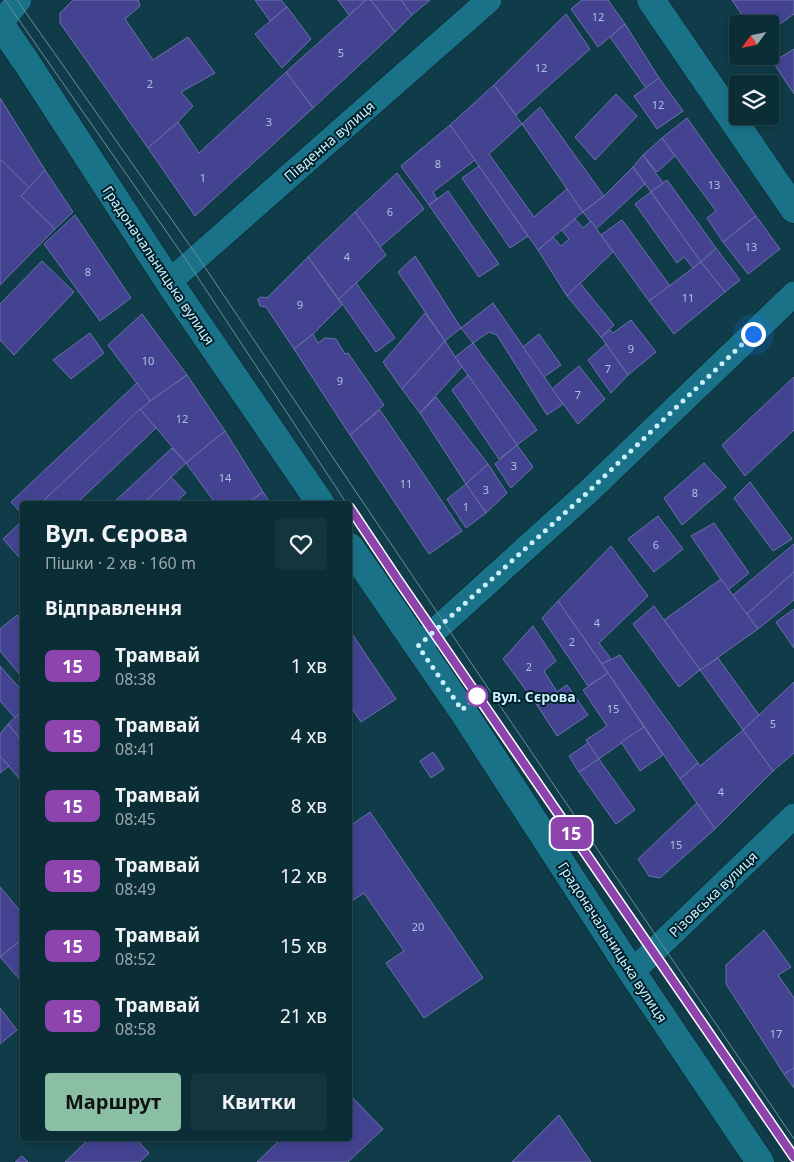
<!DOCTYPE html>
<html lang="uk">
<head>
<meta charset="utf-8">
<style>
	:root { --surface:#0b2d36; --page:#14353e; --text:#f1f3f6; --muted:#9aa8ad; --line:#2b4951; --accent:#8abfa5 }
	body { margin:0; font-family:"Noto Sans",sans-serif; background:var(--page); color:var(--text); height:100vh; display:flex; flex-direction:column; font-size:19px; white-space:nowrap }
	* { box-sizing:border-box; margin:0 }
	p { font-size:16px; color:var(--muted) }
	.icon { flex:none; width:28px; height:28px; fill:none; stroke:currentColor; stroke-width:2; stroke-linecap:round; stroke-linejoin:round }
	.map { position:relative; flex:1; overflow:hidden }
	.panel { position:absolute; left:20px; top:501px; width:332px; height:640px; display:flex; flex-direction:column; background:var(--surface); border-radius:5px; box-shadow:0 2px 8px #0003,0 0 0 1px var(--line) }
	.panel>* { flex:none }
	.badge { padding:0 10px; border-radius:8px; font-size:18px; line-height:32px }
	.needle { width:32px; rotate:237deg }
	.buttons { position:absolute; left:729px; top:15px; display:grid; gap:10px }
	.buttons a { display:grid; place-items:center; width:50px; height:50px; border-radius:5px; background:var(--surface); box-shadow:0 2px 8px #0003,0 0 0 1px var(--line); font-size:25px }
	.you { position:absolute; width:25px; height:25px; margin:-12px; border:4px solid #fff; border-radius:50%; background:#1a73e8; box-shadow:0 0 0 8px #1a73e833 }
	.map>.badge { position:absolute; translate:-50% -50%; box-shadow:0 0 0 2px #fff }
	h2 { padding:0 25px; font-size:19px; line-height:45px }
	.round { display:grid; place-items:center; flex:none; width:52px; height:52px; border-radius:5px; background:var(--page) }
	.overview { display:flex; align-items:center; justify-content:space-between; height:85px; padding:0 25px }
	h1 { font-size:24px; font-weight:700; line-height:38px }
	.button { display:flex; gap:10px; margin-top:auto; padding:10px 25px }
	.button a { flex:1; height:58px; border-radius:5px; background:var(--accent); color:#111; font-size:20px; font-weight:700; line-height:58px; text-align:center }
	.button a+a { background:var(--page); color:var(--text) }
	ul { padding:0; list-style:none }
	li { display:flex; align-items:center; gap:15px; height:70px; padding:0 25px }
	li div { flex:1 }
	li b { display:block; font-size:19px }
	li em { font-style:normal }
	li .badge { min-width:55px; font-weight:700; text-align:center }
	.map>svg:first-child { display:block }
</style>
</head>
<body>
<div class="map">
<svg width="794" height="1162" viewBox="0 0 794 1162">
	<rect width="100%" height="100%" fill="#0f3c48"/>
	<g fill="#434392" stroke="#6d71a9">
		<path d="M 73,0 L 138,0 L 140,6 L 125,19 L 153,60 L 188,37 L 215,73 L 181,92 L 193,106 L 178,122 L 148,148 L 60,23 L 60,13 Z"/>
		<path d="M 255,0 L 281,0 L 287,7 L 270,21 Z"/>
		<path d="M 338,0 L 366,0 L 349,15 Z"/>
		<path d="M 366,0 L 371,0 L 395,32 L 313,108 L 286,72 Z"/>
		<path d="M 371,0 L 401,0 L 412,15 L 395,32 Z"/>
		<path d="M 401,0 L 430,0 L 412,15 Z"/>
		<path d="M 582,0 L 608,0 L 625,24 L 598,47 L 571,9 Z"/>
		<path d="M 732,0 L 794,0 L 794,14 L 770,31 L 770,24 L 748,24 Z"/>
		<path d="M 287,7 L 311,39 L 282,68 L 255,34 Z"/>
		<path d="M 566,14 L 590,49 L 516,115 L 494,85 Z"/>
		<path d="M 625,24 L 659,78 L 646,88 L 610,37 Z"/>
		<path d="M 794,49 L 794,94 L 773,62 Z"/>
		<path d="M 286,72 L 313,108 L 195,216 L 148,148 L 178,122 L 199,153 Z"/>
		<path d="M 659,78 L 683,111 L 657,129 L 634,96 Z"/>
		<path d="M 494,85 L 522,124 L 489,154 L 534,217 L 568,188 L 583,212 L 538,250 L 450,125 Z"/>
		<path d="M 616,94 L 637,116 L 595,160 L 575,137 Z"/>
		<path d="M 0,98 L 45,170 L 29,188 L 0,159 Z"/>
		<path d="M 540,107 L 604,196 L 583,212 L 522,124 Z"/>
		<path d="M 687,118 L 756,216 L 723,242 L 707,218 L 716,211 L 662,138 Z"/>
		<path d="M 450,125 L 475,160 L 433,192 L 437,199 L 429,205 L 401,166 Z"/>
		<path d="M 662,138 L 675,156 L 657,172 L 643,155 Z"/>
		<path d="M 643,155 L 663,183 L 651,192 L 633,167 Z"/>
		<path d="M 0,159 L 29,188 L 21,196 L 55,229 L 0,285 Z"/>
		<path d="M 479,166 L 528,236 L 510,248 L 462,178 Z"/>
		<path d="M 633,167 L 645,184 L 596,229 L 583,212 L 604,196 Z"/>
		<path d="M 45,170 L 73,212 L 55,229 L 21,196 Z"/>
		<path d="M 397,173 L 424,209 L 380,247 L 355,212 Z"/>
		<path d="M 667,180 L 716,248 L 701,262 L 651,192 Z"/>
		<path d="M 448,191 L 499,264 L 479,277 L 429,205 Z"/>
		<path d="M 651,192 L 701,262 L 693,268 L 684,257 L 677,263 L 635,204 Z"/>
		<path d="M 355,212 L 386,255 L 339,299 L 308,257 Z"/>
		<path d="M 75,215 L 131,298 L 100,321 L 44,244 Z"/>
		<path d="M 756,216 L 780,249 L 748,274 L 723,242 Z"/>
		<path d="M 575,219 L 583,228 L 591,221 L 613,252 L 567,296 L 538,250 L 553,237 L 561,246 L 569,239 L 562,230 Z"/>
		<path d="M 622,220 L 670,286 L 649,301 L 601,235 Z"/>
		<path d="M 716,248 L 740,280 L 725,292 L 701,262 Z"/>
		<path d="M 415,256 L 461,328 L 445,341 L 398,272 Z"/>
		<path d="M 308,257 L 342,305 L 313,334 L 294,349 L 266,307 L 260,306 L 258,299 L 261,297 L 267,298 Z"/>
		<path d="M 42,261 L 74,292 L 14,355 L 0,340 L 0,304 Z"/>
		<path d="M 701,262 L 725,292 L 674,334 L 649,301 Z"/>
		<path d="M 356,283 L 395,338 L 376,352 L 339,299 Z"/>
		<path d="M 580,283 L 614,325 L 601,337 L 567,296 Z"/>
		<path d="M 493,303 L 563,404 L 547,415 L 497,335 L 489,332 L 473,343 L 461,328 Z"/>
		<path d="M 425,313 L 445,341 L 402,389 L 383,362 Z"/>
		<path d="M 142,314 L 187,375 L 150,401 L 108,345 Z"/>
		<path d="M 631,320 L 656,352 L 628,375 L 601,337 L 610,330 L 613,333 Z"/>
		<path d="M 90,333 L 104,353 L 71,379 L 53,360 Z"/>
		<path d="M 313,334 L 318,343 L 325,338 L 336,339 L 345,354 L 348,353 L 384,405 L 350,435 L 294,349 Z"/>
		<path d="M 539,334 L 561,365 L 544,377 L 523,347 Z"/>
		<path d="M 445,341 L 462,367 L 420,413 L 402,389 Z"/>
		<path d="M 473,343 L 537,430 L 517,445 L 455,357 Z"/>
		<path d="M 606,344 L 628,375 L 611,393 L 588,360 Z"/>
		<path d="M 579,366 L 605,399 L 578,424 L 552,389 Z"/>
		<path d="M 187,375 L 225,431 L 186,463 L 140,409 L 150,401 Z"/>
		<path d="M 468,375 L 517,445 L 499,459 L 452,390 Z"/>
		<path d="M 794,377 L 794,430 L 745,476 L 722,445 Z"/>
		<path d="M 137,383 L 150,401 L 40,504 L 22,504 L 22,514 L 11,502 Z"/>
		<path d="M 436,397 L 488,464 L 466,484 L 420,413 Z"/>
		<path d="M 140,409 L 156,428 L 76,504 L 40,504 Z"/>
		<path d="M 380,410 L 462,531 L 429,554 L 350,435 Z"/>
		<path d="M 225,431 L 263,492 L 246,504 L 216,504 L 186,463 Z"/>
		<path d="M 517,445 L 533,467 L 511,488 L 495,464 Z"/>
		<path d="M 172,448 L 186,463 L 143,504 L 112,504 Z"/>
		<path d="M 704,463 L 726,487 L 682,525 L 664,498 Z"/>
		<path d="M 488,464 L 507,493 L 486,513 L 466,484 Z"/>
		<path d="M 171,477 L 186,493 L 174,504 L 143,504 Z"/>
		<path d="M 750,482 L 792,539 L 773,551 L 734,498 Z"/>
		<path d="M 466,484 L 486,513 L 466,528 L 447,499 Z"/>
		<path d="M 263,492 L 271,504 L 246,504 Z"/>
		<path d="M 658,516 L 683,549 L 654,572 L 628,539 Z"/>
		<path d="M 22,521 L 22,554 L 19,557 L 3,539 Z"/>
		<path d="M 714,523 L 749,573 L 728,590 L 691,536 Z"/>
		<path d="M 794,544 L 794,572 L 747,614 L 732,596 Z"/>
		<path d="M 611,546 L 648,596 L 599,643 L 611,659 L 602,664 L 558,601 Z"/>
		<path d="M 794,572 L 794,600 L 758,629 L 747,614 Z"/>
		<path d="M 721,579 L 758,629 L 700,670 L 664,620 Z"/>
		<path d="M 558,601 L 608,673 L 588,686 L 542,618 Z"/>
		<path d="M 654,606 L 700,670 L 679,687 L 633,624 Z"/>
		<path d="M 794,609 L 794,648 L 776,622 Z"/>
		<path d="M 17,615 L 22,621 L 22,677 L 0,651 L 0,629 Z"/>
		<path d="M 533,626 L 556,661 L 544,671 L 557,692 L 537,705 L 503,659 Z"/>
		<path d="M 350,631 L 396,699 L 361,722 L 350,706 Z"/>
		<path d="M 620,655 L 698,763 L 680,779 L 602,664 Z"/>
		<path d="M 718,658 L 759,715 L 743,730 L 700,670 Z"/>
		<path d="M 0,666 L 22,691 L 22,711 L 15,718 L 0,701 Z"/>
		<path d="M 608,673 L 644,727 L 599,759 L 586,740 L 607,726 L 583,690 Z"/>
		<path d="M 794,682 L 794,753 L 773,771 L 743,730 Z"/>
		<path d="M 567,685 L 588,715 L 557,736 L 537,705 Z"/>
		<path d="M 22,711 L 22,741 L 8,724 Z"/>
		<path d="M 8,724 L 22,741 L 22,782 L 0,756 L 0,734 Z"/>
		<path d="M 644,727 L 663,755 L 640,771 L 621,742 Z"/>
		<path d="M 743,730 L 773,771 L 715,829 L 680,779 L 698,763 L 700,766 Z"/>
		<path d="M 588,743 L 599,759 L 579,772 L 569,756 Z"/>
		<path d="M 433,752 L 444,769 L 431,778 L 420,761 Z"/>
		<path d="M 0,756 L 9,766 L 0,773 Z"/>
		<path d="M 599,759 L 635,810 L 616,824 L 579,772 Z"/>
		<path d="M 697,803 L 715,829 L 660,878 L 649,876 L 638,859 Z"/>
		<path d="M 370,812 L 483,978 L 424,1018 L 386,963 L 404,951 L 364,893 L 350,902 L 350,826 Z"/>
		<path d="M 0,887 L 22,913 L 22,939 L 0,957 Z"/>
		<path d="M 764,930 L 791,967 L 778,975 L 794,998 L 794,1068 L 784,1074 L 726,984 L 726,965 Z"/>
		<path d="M 22,939 L 22,982 L 0,957 Z"/>
		<path d="M 0,1008 L 17,1030 L 0,1044 Z"/>
		<path d="M 794,1068 L 794,1088 L 784,1074 Z"/>
		<path d="M 350,1095 L 383,1129 L 348,1162 L 257,1162 L 281,1139 L 350,1139 Z"/>
		<path d="M 559,1115 L 591,1162 L 512,1162 Z"/>
		<path d="M 89,1139 L 136,1139 L 149,1153 L 140,1162 L 65,1162 Z"/>
		<path d="M 22,1156 L 28,1162 L 15,1162 Z"/>
	</g>
	<g fill="none" stroke-linecap="round" stroke-linejoin="round">
		<g stroke="#072128" stroke-width="26">
			<g id="minor">
				<path d="M 0,24 L 19,0"/>
				<path d="M 169,282 L 489,0"/>
				<path d="M 418,646 L 588,492 L 794,294"/>
				<path d="M 632,972 L 794,816"/>
			</g>
		</g>
		<g stroke="#072128" stroke-width="29">
			<g id="tertiary">
				<path d="M 651,0 L 794,209"/>
				<path d="M 0,24 L 27,63 L 169,282 L 321,504"/>
				<path d="M 350,547 L 462,710 L 632,972 L 760,1162"/>
			</g>
		</g>
		<use href="#minor" stroke="#1a7289" stroke-width="25"/>
		<use href="#tertiary" stroke="#1a7289" stroke-width="28"/>
		<g stroke="#67909d" stroke-width="1">
			<path d="M 5,0 L 189,264 L 347,504"/>
			<path d="M 17,0 L 198,257 L 488,688 L 794,1139"/>
			<path d="M 350,508 L 398,580 L 794,1157"/>
		</g>
	</g>
	<g fill="none" stroke-linecap="round" stroke-linejoin="round">
		<g stroke="#fff" stroke-width="11">
			<path id="line" d="M 350,508 L 398,580 L 794,1157"/>
		</g>
		<use href="#line" stroke="#8e44ad" stroke-width="8"/>
		<path stroke="#caeffc" stroke-width="5" stroke-dasharray="0 9" d="M 477,696 L 462,710 L 418,646 L 588,492 L 753,334"/>
	</g>
	<circle fill="#fff" stroke="#8e44ad" stroke-width="2.5" cx="477" cy="696" r="10"/>
	<g text-anchor="middle" dominant-baseline="central" stroke-width="4" stroke-linejoin="round" paint-order="stroke">
		<g font-size="11" fill="#a8c4e2">
			<text x="598" y="16">12</text>
			<text x="341" y="52">5</text>
			<text x="541" y="67">12</text>
			<text x="150" y="83">2</text>
			<text x="658" y="104">12</text>
			<text x="269" y="121">3</text>
			<text x="438" y="163">8</text>
			<text x="203" y="177">1</text>
			<text x="714" y="184">13</text>
			<text x="390" y="211">6</text>
			<text x="751" y="246">13</text>
			<text x="347" y="256">4</text>
			<text x="88" y="271">8</text>
			<text x="688" y="297">11</text>
			<text x="300" y="304">9</text>
			<text x="631" y="348">9</text>
			<text x="148" y="360">10</text>
			<text x="608" y="368">7</text>
			<text x="340" y="380">9</text>
			<text x="578" y="394">7</text>
			<text x="182" y="418">12</text>
			<text x="514" y="465">3</text>
			<text x="225" y="477">14</text>
			<text x="406" y="483">11</text>
			<text x="486" y="489">3</text>
			<text x="695" y="492">8</text>
			<text x="466" y="506">1</text>
			<text x="656" y="544">6</text>
			<text x="597" y="622">4</text>
			<text x="572" y="641">2</text>
			<text x="529" y="666">2</text>
			<text x="613" y="708">15</text>
			<text x="773" y="723">5</text>
			<text x="721" y="791">4</text>
			<text x="676" y="844">15</text>
			<text x="418" y="926">20</text>
			<text x="776" y="1033">17</text>
		</g>
		<g font-size="14" fill="#caeffc" stroke="#00212b">
			<text transform="translate(329 141) rotate(-41)">Південна вулиця</text>
			<text transform="translate(159 265) rotate(56)">Градоначальницька вулиця</text>
			<text transform="translate(713 894) rotate(-44)">Різовська вулиця</text>
			<text transform="translate(613 942) rotate(57)">Градоначальницька вулиця</text>
		</g>
		<g font-size="14" font-weight="bold" fill="#caeffc" stroke="#00212b" text-anchor="start">
			<text x="492" y="696">Вул. Сєрова</text>
		</g>
	</g>
</svg>
<div class="buttons">
<a><svg class="needle" viewBox="-14 -14 28 28"><path d="M0-13l5 13h-10z" fill="#e53935"/><path d="M0 13l5-13h-10z" fill="#9aa8ad"/></svg></a>
<a><svg class="icon" aria-label="layers" viewBox="0 0 24 24"><path d="M12 4l9 5-9 5-9-5zM3 14l9 5 9-5"/></svg></a>
</div>
<div class="you" style="left:753px;top:334px"></div>
<b class="badge" style="left:571px;top:833px;background:#8e44ad;color:#fff">15</b>
<section class="panel">
<div class="overview"><div><h1>Вул. Сєрова</h1><p>Пішки · 2 хв · 160 m</p></div><a class="round"><svg class="icon" aria-label="heart" viewBox="0 0 24 24"><path d="M12 20l-8-8c-3-5 5-10 8-4 3-6 11-1 8 4z"/></svg></a></div>
<h2>Відправлення</h2>
<ul>
<li><span class="badge" style="background:#8e44ad;color:#fff">15</span><div><b>Трамвай</b><p>08:38</p></div><em>1 хв</em></li>
<li><span class="badge" style="background:#8e44ad;color:#fff">15</span><div><b>Трамвай</b><p>08:41</p></div><em>4 хв</em></li>
<li><span class="badge" style="background:#8e44ad;color:#fff">15</span><div><b>Трамвай</b><p>08:45</p></div><em>8 хв</em></li>
<li><span class="badge" style="background:#8e44ad;color:#fff">15</span><div><b>Трамвай</b><p>08:49</p></div><em>12 хв</em></li>
<li><span class="badge" style="background:#8e44ad;color:#fff">15</span><div><b>Трамвай</b><p>08:52</p></div><em>15 хв</em></li>
<li><span class="badge" style="background:#8e44ad;color:#fff">15</span><div><b>Трамвай</b><p>08:58</p></div><em>21 хв</em></li>
</ul>
<div class="button"><a>Маршрут</a><a>Квитки</a></div>
</section>
</div>
</body>
</html>
